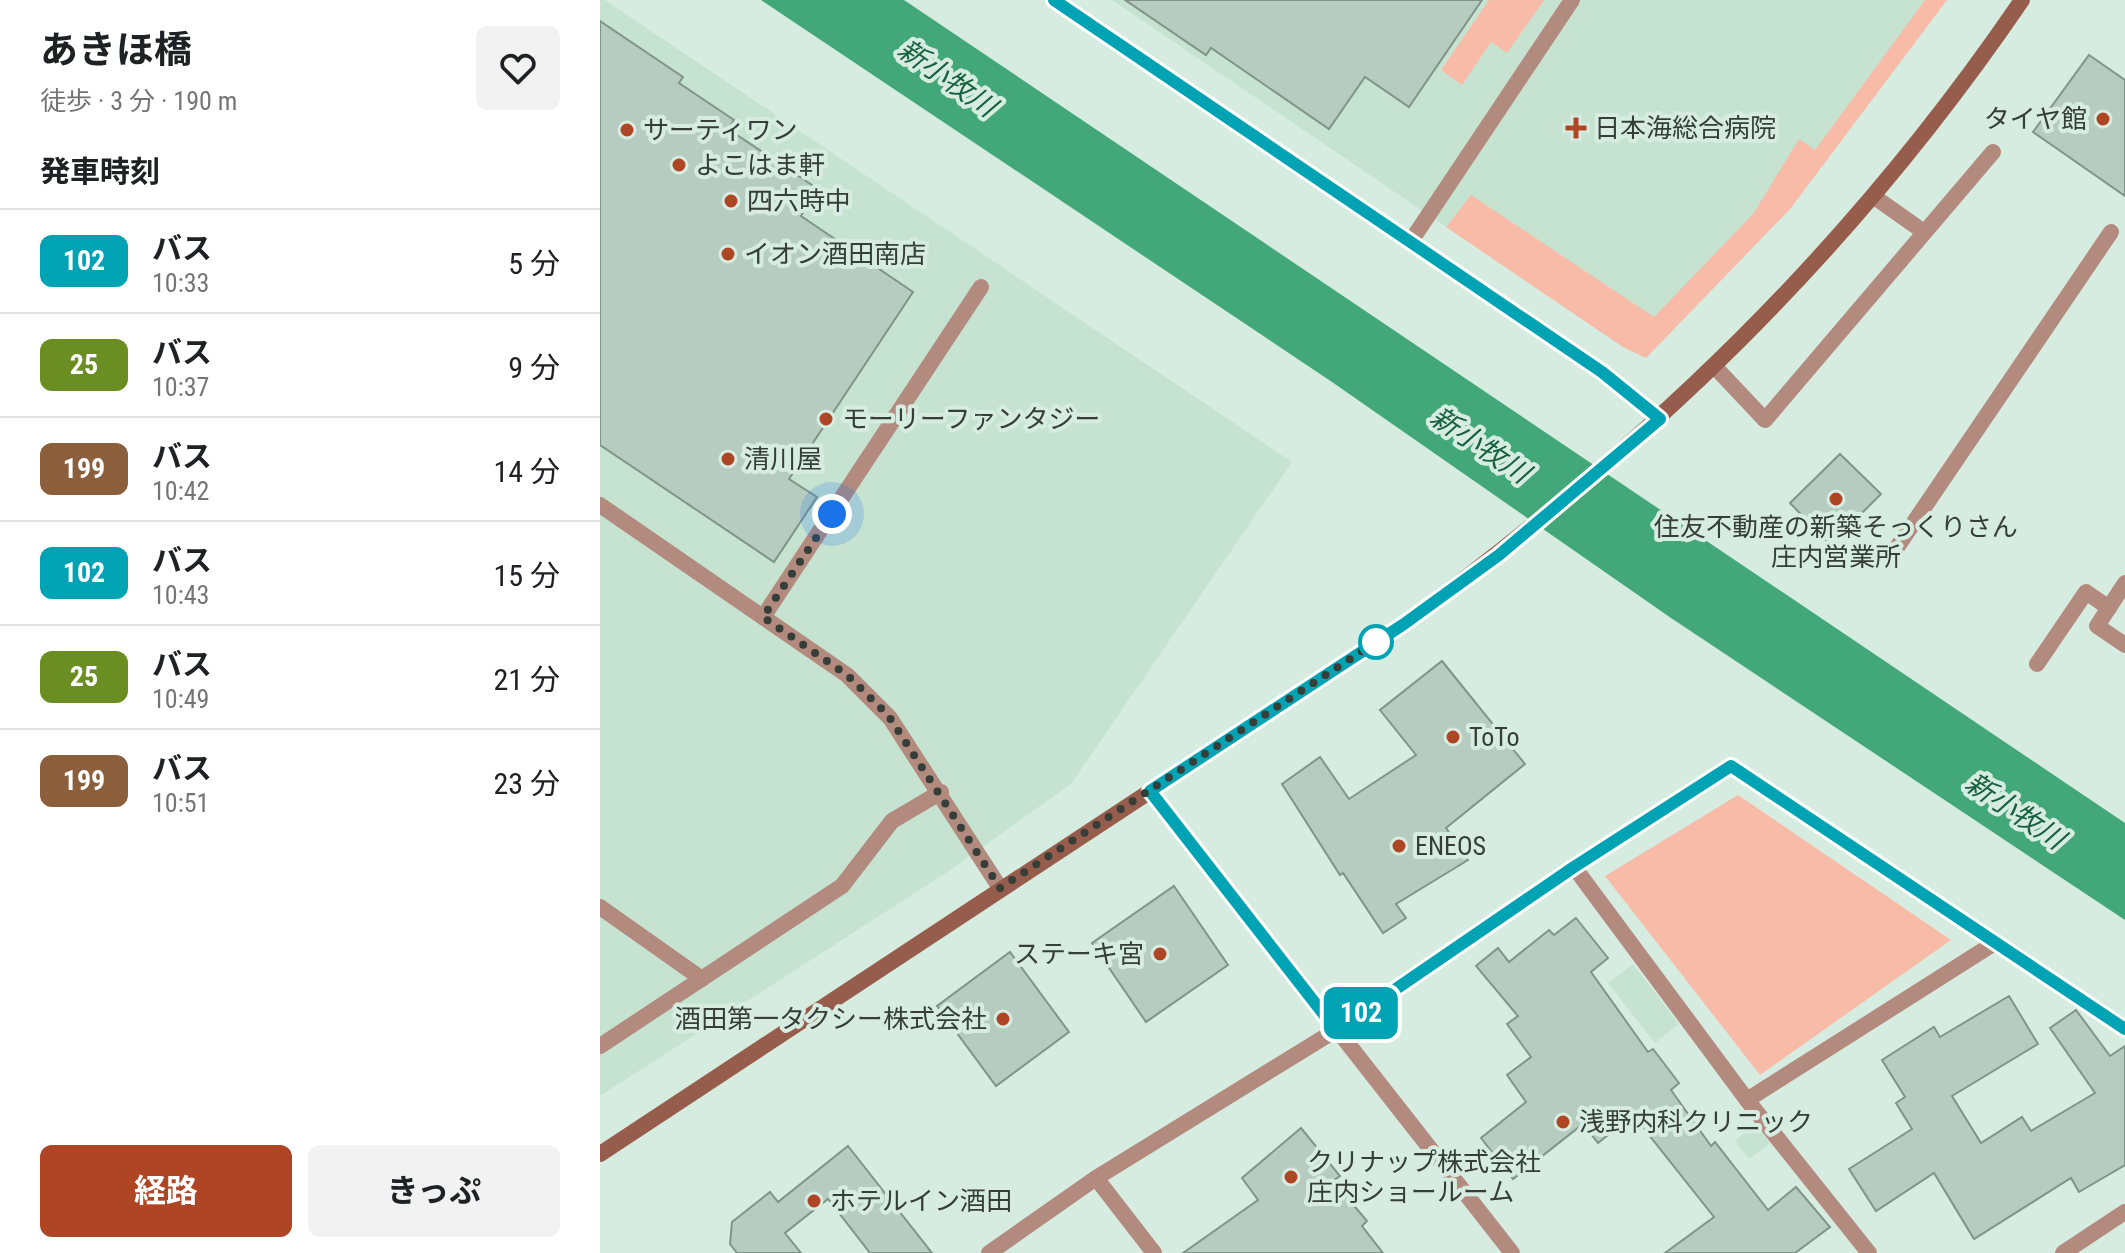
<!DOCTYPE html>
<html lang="ja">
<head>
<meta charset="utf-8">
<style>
	:root { --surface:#fff; --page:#f2f2f2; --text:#202124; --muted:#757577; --line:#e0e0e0; --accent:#ae4625 }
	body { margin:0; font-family:"Roboto Condensed","Noto Sans JP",sans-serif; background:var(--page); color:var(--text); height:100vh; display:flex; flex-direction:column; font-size:30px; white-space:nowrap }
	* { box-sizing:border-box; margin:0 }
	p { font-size:26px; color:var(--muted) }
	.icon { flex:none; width:44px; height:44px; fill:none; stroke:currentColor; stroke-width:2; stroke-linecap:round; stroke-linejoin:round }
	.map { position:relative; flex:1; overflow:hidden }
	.side { display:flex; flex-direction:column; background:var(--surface); width:600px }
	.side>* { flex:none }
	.badge { padding:0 16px; border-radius:12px; font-size:28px; line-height:52px }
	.you { position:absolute; width:40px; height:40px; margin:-20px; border:6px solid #fff; border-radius:50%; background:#1a73e8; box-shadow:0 0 0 12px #1a73e833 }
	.map>.badge { position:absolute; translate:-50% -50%; box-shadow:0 0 0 4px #fff }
	h2 { padding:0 40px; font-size:30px; line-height:72px }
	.round { display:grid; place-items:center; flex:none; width:84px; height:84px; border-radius:12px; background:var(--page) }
	.overview { display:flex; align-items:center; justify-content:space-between; height:136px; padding:0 40px }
	h1 { font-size:38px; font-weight:700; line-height:60px }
	.cta { display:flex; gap:16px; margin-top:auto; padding:16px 40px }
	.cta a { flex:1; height:92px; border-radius:12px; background:var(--accent); color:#fff; font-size:32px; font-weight:700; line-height:92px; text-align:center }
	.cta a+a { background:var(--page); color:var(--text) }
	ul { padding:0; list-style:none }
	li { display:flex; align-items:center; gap:24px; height:104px; padding:0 40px; border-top:2px solid var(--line) }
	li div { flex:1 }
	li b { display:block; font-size:30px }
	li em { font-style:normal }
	li .badge { min-width:88px; font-weight:700; text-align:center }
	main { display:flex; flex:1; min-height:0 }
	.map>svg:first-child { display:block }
</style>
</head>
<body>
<main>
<section class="side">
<div class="overview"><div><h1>あきほ橋</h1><p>徒歩 · 3 分 · 190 m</p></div><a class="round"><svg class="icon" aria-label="heart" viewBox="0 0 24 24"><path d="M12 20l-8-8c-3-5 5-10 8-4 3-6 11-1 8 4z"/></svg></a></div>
<h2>発車時刻</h2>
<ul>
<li><span class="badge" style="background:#00a3b4;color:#fff">102</span><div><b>バス</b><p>10:33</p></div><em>5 分</em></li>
<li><span class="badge" style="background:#6b8e23;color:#fff">25</span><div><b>バス</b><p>10:37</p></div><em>9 分</em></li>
<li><span class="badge" style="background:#8b5e3c;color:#fff">199</span><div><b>バス</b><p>10:42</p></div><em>14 分</em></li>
<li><span class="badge" style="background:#00a3b4;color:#fff">102</span><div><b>バス</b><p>10:43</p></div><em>15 分</em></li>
<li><span class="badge" style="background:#6b8e23;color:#fff">25</span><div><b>バス</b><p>10:49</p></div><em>21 分</em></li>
<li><span class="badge" style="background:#8b5e3c;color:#fff">199</span><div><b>バス</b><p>10:51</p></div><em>23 分</em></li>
</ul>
<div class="cta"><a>経路</a><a>きっぷ</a></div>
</section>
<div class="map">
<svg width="1525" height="1253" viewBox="0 0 1525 1253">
	<rect width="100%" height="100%" fill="#d7ece0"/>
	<g fill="#c6e3d2">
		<path d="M 0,0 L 5,0 L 692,462 L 471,784 L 349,871 L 0,1096 Z"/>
		<path d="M 512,0 L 1347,0 L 1190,209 L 1046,358 L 1023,347 Z"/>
		<path d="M 1033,964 L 1079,1024 L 1055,1043 L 1008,983 Z"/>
		<path d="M 1156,1124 L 1170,1143 L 1149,1159 L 1135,1141 Z"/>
	</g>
	<g fill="#f8bba8">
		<path d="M 889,0 L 944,0 L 907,53 L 891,42 L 862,85 L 841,70 Z"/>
		<path d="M 1325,0 L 1347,0 L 1190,209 L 1046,358 L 1023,347 L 846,227 L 871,195 L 1054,317 L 1153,214 L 1199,139 L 1215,150 Z"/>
		<path d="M 1138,795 L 1351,940 L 1160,1075 L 1005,876 Z"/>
	</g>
	<path fill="#43a879" d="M 161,0 L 304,0 L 1525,823 L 1525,920 L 1071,618 L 732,382 Z"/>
	<g fill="#b7ccc0" stroke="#809488" stroke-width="2">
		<path d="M 525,0 L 882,0 L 809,107 L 765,77 L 729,129 L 611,48 L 606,55 Z"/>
		<path d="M 0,21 L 83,77 L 79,83 L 134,120 L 128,129 L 218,189 L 201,216 L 313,292 L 189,479 L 217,497 L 174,562 L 0,445 Z"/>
		<path d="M 1489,55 L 1525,80 L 1525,196 L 1433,132 Z"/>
		<path d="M 1240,454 L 1281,494 L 1230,545 L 1190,503 Z"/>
		<path d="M 842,661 L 925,764 L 846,828 L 868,860 L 796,904 L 806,918 L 783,933 L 743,873 L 740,875 L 682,784 L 720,757 L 749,799 L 816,755 L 780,710 Z"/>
		<path d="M 574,886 L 628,965 L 546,1022 L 492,943 Z"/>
		<path d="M 976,918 L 1008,958 L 991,972 L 1048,1052 L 1053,1049 L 1079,1083 L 1071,1090 L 1111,1146 L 1115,1142 L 1168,1210 L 1196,1187 L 1230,1227 L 1195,1253 L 1065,1253 L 1114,1217 L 1033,1115 L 998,1143 L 983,1124 L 913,1179 L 881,1138 L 926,1102 L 907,1075 L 931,1057 L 907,1024 L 918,1016 L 876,966 L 898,948 L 909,962 L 949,930 L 954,935 Z"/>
		<path d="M 410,952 L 469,1032 L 396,1086 L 337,1006 Z"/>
		<path d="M 1409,996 L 1438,1044 L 1352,1096 L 1381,1143 L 1422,1117 L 1431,1131 L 1495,1093 L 1450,1028 L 1476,1010 L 1510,1056 L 1525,1046 L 1525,1165 L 1479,1192 L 1471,1178 L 1374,1239 L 1334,1173 L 1276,1211 L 1249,1169 L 1312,1129 L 1296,1103 L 1305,1097 L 1282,1060 L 1334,1027 L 1340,1037 Z"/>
		<path d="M 701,1128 L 740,1176 L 733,1181 L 767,1221 L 762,1226 L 783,1253 L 583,1253 L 658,1200 L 642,1178 Z"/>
		<path d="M 248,1146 L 332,1253 L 270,1253 L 228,1199 L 185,1233 L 201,1253 L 137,1253 L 130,1244 L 132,1222 L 170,1192 L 178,1202 Z"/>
	</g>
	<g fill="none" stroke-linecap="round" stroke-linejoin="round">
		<g stroke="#b38a7e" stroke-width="16">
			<path d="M 1273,196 L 1324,232"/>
			<path d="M 811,241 L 972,0"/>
			<path d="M 1115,367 L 1165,420 L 1393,152"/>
			<path d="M 0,505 L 247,675 L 290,718 L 400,888"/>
			<path d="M 1287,562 L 1511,232"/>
			<path d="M 163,617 L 381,287"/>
			<path d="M 1437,664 L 1486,592 L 1509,608"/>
			<path d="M 0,907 L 102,979"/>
			<path d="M 0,1046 L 242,886 L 292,821 L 341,792"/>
		</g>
		<g stroke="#b38a7e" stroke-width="16">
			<path d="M 1525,583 L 1497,626 L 1525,645"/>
			<path d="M 550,791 L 912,1253"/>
			<path d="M 974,867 L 1147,1100 L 1269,1253"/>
			<path d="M 1147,1100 L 1393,944"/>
			<path d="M 496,1178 L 554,1253"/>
			<path d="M 389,1253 L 496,1178 L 736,1030 L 974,867 L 1131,766 L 1525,1029"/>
			<path d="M 1463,1253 L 1525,1212"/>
		</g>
		<g stroke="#975d4c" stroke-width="16">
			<path d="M 454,0 L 1002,372 L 1060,419"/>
			<path d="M 0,1154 L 804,624 C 1049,445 1251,251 1422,0"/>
		</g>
	</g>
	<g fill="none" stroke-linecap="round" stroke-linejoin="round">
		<g stroke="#fff" stroke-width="18">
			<path id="line" d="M 454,0 L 1002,372 L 1060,419 L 899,555 L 804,624 L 550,791 L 736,1030 L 974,867 L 1131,766 L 1525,1029"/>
		</g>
		<use href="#line" stroke="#00a3b4" stroke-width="12"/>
		<path stroke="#353e39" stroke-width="8" stroke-dasharray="0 14.4" d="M 232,514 L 163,617 L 247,675 L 288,715 L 400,888 L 779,640 L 776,642"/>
	</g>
	<g fill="#ae4625" stroke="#d7ece0" stroke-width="3">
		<circle cx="1503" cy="119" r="8"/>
		<path d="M972 116h8v8h8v8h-8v8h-8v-8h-8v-8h8z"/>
		<circle cx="27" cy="130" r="8"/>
		<circle cx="79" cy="165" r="8"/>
		<circle cx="131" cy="201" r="8"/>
		<circle cx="128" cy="254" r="8"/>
		<circle cx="226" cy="419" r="8"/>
		<circle cx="128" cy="459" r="8"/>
		<circle cx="1236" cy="499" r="8"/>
		<circle cx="853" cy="737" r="8"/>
		<circle cx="799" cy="846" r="8"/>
		<circle cx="560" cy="954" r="8"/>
		<circle cx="403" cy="1019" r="8"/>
		<circle cx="963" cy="1122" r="8"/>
		<circle cx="691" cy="1177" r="8"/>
		<circle cx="214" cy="1201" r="8"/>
	</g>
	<circle fill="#fff" stroke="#00a3b4" stroke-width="4" cx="776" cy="642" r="16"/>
	<g text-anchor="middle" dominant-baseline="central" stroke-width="8" stroke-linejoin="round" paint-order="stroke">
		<g font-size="26" fill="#353e39" stroke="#d7ece0" text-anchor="start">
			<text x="1487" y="119" text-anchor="end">タイヤ館</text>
			<text x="994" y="128">日本海総合病院</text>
			<text x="43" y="130">サーティワン</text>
			<text x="95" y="165">よこはま軒</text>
			<text x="147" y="201">四六時中</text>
			<text x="144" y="254">イオン酒田南店</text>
			<text x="242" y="419">モーリーファンタジー</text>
			<text x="144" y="459">清川屋</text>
			<text x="1236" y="527" text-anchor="middle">住友不動産の新築そっくりさん<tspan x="1236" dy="30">庄内営業所</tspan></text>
			<text x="869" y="737">ToTo</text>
			<text x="815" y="846">ENEOS</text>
			<text x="544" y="954" text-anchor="end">ステーキ宮</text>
			<text x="387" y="1019" text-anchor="end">酒田第一タクシー株式会社</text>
			<text x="979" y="1122">浅野内科クリニック</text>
			<text x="707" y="1162">クリナップ株式会社<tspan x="707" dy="30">庄内ショールーム</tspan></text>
			<text x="230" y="1201">ホテルイン酒田</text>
		</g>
		<g font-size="28" font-style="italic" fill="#176141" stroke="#d7ece0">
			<text transform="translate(347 78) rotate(35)">新小牧川</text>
			<text transform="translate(880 445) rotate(34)">新小牧川</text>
			<text transform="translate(1415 811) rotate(34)">新小牧川</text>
		</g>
	</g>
</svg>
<div class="you" style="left:232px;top:514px"></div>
<b class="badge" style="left:761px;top:1013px;background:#00a3b4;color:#fff">102</b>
</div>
</main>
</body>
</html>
